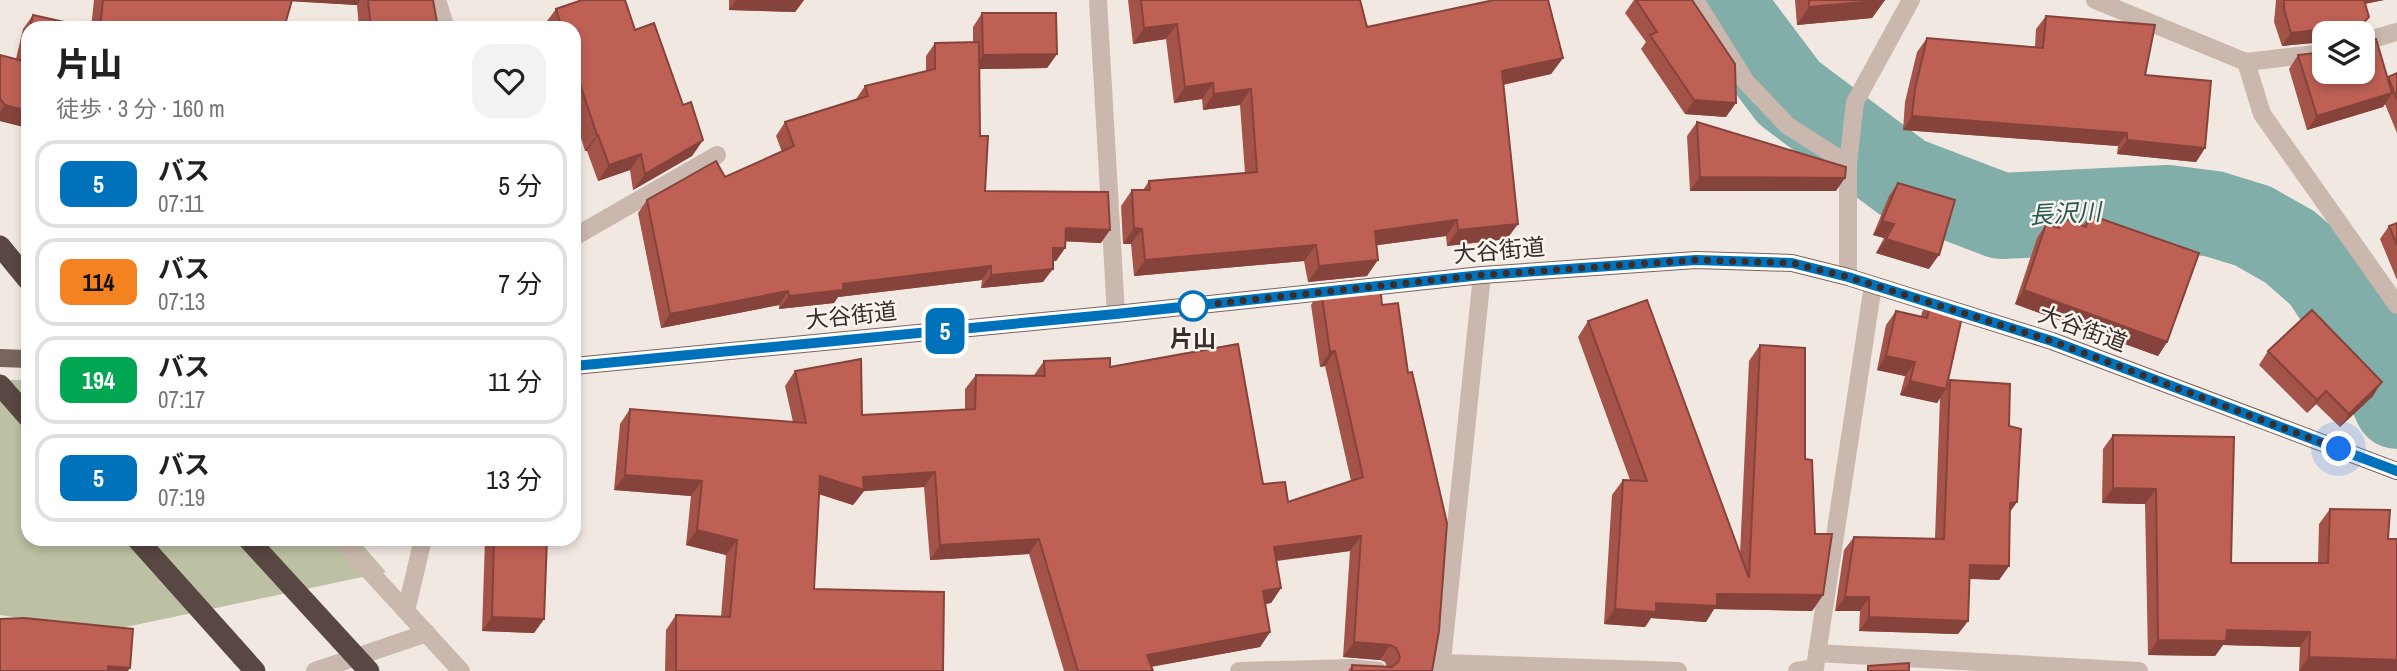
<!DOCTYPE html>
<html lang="ja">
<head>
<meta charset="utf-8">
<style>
	:root { --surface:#fff; --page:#f2f2f2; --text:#202124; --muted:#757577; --line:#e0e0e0 }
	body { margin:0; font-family:"Archivo Narrow","Noto Sans JP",sans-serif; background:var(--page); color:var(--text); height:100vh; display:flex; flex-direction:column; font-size:26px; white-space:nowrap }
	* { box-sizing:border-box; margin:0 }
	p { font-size:23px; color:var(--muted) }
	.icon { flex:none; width:38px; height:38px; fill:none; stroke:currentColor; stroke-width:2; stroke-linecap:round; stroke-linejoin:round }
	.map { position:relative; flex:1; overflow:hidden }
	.details { position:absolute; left:21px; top:21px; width:560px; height:525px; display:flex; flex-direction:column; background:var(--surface); border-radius:21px; box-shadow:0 4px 10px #0003 }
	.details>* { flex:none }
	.badge { padding:0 14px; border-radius:10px; font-size:24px; line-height:46px }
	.fabs { position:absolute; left:2312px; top:21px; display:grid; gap:14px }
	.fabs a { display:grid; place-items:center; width:63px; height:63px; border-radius:14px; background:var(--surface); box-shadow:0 4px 10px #0003; font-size:35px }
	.you { position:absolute; width:35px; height:35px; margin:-18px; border:5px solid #fff; border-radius:50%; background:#1a73e8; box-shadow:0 0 0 10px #1a73e833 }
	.map>.badge { position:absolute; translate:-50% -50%; box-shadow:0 0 0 4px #fff }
	.round { display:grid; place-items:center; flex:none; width:74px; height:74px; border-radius:21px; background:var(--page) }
	.summary { display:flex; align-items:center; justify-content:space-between; height:119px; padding:0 35px }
	h1 { font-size:33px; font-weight:800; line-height:52px }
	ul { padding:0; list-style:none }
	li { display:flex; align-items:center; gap:21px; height:88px; margin:0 14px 10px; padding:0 21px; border:4px solid var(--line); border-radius:21px }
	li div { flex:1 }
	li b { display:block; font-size:26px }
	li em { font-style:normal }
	li .badge { min-width:77px; font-weight:700; text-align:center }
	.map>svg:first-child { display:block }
</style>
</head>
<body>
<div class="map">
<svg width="2397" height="671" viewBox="0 0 2397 671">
	<rect width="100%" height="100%" fill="#f2e8e2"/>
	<path fill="#bbc1a2" d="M 0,380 L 28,380 L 28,539 L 357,539 L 386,572 L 107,631 L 0,615 Z"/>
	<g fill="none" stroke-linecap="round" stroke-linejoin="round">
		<path stroke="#82aeaa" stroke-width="86" d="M 1719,0 L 1789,93 L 1904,179 L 2001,216 L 2167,208 L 2214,214 L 2253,226 L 2290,247 L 2323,276 L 2370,347 L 2397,406"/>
		<g stroke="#cab7ae" stroke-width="18">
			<path d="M 437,0 L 446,28"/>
			<path d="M 1098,0 L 1116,314"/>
			<path d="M 1695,0 L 1746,82 L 1788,126 L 1848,164"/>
			<path d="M 2095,0 L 2246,62 L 2324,53"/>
			<path d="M 2362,42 L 2397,32"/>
			<path d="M 2246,62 L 2262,114 L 2397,305"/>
			<path d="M 574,237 L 717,155"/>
			<path d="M 1848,277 L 1848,164 L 1855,102 L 1911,0"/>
			<path d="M 340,539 L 461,671"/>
			<path d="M 406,611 L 423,539"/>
			<path d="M 1817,653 L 2139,671"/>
			<path d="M 1442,663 L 1678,671"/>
			<path d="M 315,671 L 427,633"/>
			<path d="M 1239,671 L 1351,668 L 1378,671"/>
			<path d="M 1797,671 L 1815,668 L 1873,285"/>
		</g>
		<path stroke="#cab7ae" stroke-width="18" d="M 1441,671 L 1482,275"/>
		<g stroke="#7a645e" stroke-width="18">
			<path d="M 0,358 L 28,359"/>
			<path d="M 574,366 L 1116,314 L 1482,275 L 1696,260 L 1792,263 L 1848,277 L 2052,341 L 2397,471"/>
		</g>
		<g stroke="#594744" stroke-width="21">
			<path d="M 0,246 L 28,280"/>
			<path d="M 0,385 L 28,417"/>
			<path d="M 137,539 L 255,671"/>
		</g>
		<path stroke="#594744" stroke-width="21" d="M 248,539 L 369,671"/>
	</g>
	<g fill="#a35348">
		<path d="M 94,0 L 433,0 L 438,28 L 359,28 L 357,5 L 292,1 L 284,28 L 28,28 L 28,128 L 0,121 L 0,55 L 16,59 L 23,29 L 33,15 L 91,28 Z"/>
		<path d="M 729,0 L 804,0 L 795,12 L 729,10 Z"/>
		<path d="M 1128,0 L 1360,0 L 1367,27 L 1563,58 L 1551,74 L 1503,85 L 1507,239 L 1447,246 L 1446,236 L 1377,245 L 1367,276 L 1308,282 L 1304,261 L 1134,276 L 1131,244 L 1123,244 L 1121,206 L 1132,190 L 1143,190 L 1149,181 L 1245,173 L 1240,105 L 1203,110 L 1202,99 L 1174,103 L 1166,39 L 1133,44 Z"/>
		<path d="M 1634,0 L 1692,0 L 1726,117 L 1685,114 L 1641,49 L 1646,42 L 1625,13 Z"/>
		<path d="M 1795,0 L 1885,0 L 1872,18 L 1797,25 Z"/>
		<path d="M 2276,0 L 2384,0 L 2365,4 L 2369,17 L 2361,29 L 2362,33 L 2324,33 L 2324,42 L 2282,46 L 2274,22 Z"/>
		<path d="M 556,9 L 635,30 L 683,105 L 703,140 L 692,156 L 633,190 L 630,170 L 598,181 L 587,151 L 585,151 L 574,116 L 574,28 L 545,28 L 544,25 Z"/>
		<path d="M 982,13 L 1057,54 L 1047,68 L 979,69 L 980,136 L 985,191 L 1101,243 L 1065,241 L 1065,248 L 1056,261 L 1053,261 L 1043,282 L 981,288 L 982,280 L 838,297 L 834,303 L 779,309 L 779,305 L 661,328 L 638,213 L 647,200 L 725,177 L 782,152 L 776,136 L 785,122 L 856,99 L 865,86 L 926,71 L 926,56 L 935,43 L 973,42 L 973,27 Z"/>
		<path d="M 2046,16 L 2145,75 L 2205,148 L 2196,162 L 2117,154 L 2118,146 L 1903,130 L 1905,102 L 1917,52 L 1927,38 L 2035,47 L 2036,29 Z"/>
		<path d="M 2298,55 L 2388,77 L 2397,73 L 2397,133 L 2385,104 L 2383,107 L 2307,130 L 2289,69 Z"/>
		<path d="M 1697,122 L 1836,191 L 1690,191 L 1687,136 Z"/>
		<path d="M 1898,183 L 1929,269 L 1876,253 L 1884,238 L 1873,235 L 1889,196 Z"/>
		<path d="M 2090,215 L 2167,342 L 2158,356 L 2015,304 L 2037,238 L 2046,224 L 2057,228 L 2063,218 L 2083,225 Z"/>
		<path d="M 2397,223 L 2397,280 L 2380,239 L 2389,226 Z"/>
		<path d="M 1321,290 L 1432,671 L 1348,671 L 1352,665 L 1387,667 L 1385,662 L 1380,660 L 1343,657 L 1350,551 L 1277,561 L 1281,588 L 1271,603 L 1265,604 L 1270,632 L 1260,647 L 1151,667 L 1153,671 L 1064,671 L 1029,554 L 930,560 L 924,487 L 864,491 L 853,505 L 819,494 L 814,589 L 943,671 L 665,671 L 666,630 L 676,615 L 721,617 L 726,555 L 686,545 L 691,496 L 614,490 L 620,424 L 630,409 L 793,422 L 785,386 L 795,371 L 862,415 L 965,410 L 965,389 L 976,375 L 1034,375 L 1044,361 L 1110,367 L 1288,502 L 1351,481 L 1325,366 L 1320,367 L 1311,305 Z"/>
		<path d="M 1932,298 L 1948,383 L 1950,380 L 2009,426 L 2017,502 L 2009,513 L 2009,566 L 1999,580 L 1969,579 L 1968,621 L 1958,634 L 1859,631 L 1860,611 L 1835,611 L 1844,550 L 1854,537 L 1935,539 L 1940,398 L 1937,403 L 1900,395 L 1905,376 L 1877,370 L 1886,325 L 1896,311 L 1921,317 L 1922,312 Z"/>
		<path d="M 1588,321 L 1740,554 L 1749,361 L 1760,345 L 1805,459 L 1823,595 L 1812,611 L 1714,609 L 1706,622 L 1651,618 L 1645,627 L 1604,624 L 1612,495 L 1623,480 L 1630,480 L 1578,337 Z"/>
		<path d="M 2268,351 L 2373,396 L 2340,427 L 2316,404 L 2307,413 L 2259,365 Z"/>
		<path d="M 2113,435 L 2231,563 L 2318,563 L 2319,524 L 2330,509 L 2388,539 L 2397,671 L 2299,671 L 2300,647 L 2223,645 L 2215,656 L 2148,655 L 2145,504 L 2102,503 L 2103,449 Z"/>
		<path d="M 485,539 L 547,539 L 544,619 L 534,633 L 482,631 Z"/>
	</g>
	<g fill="#85433b">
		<path d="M 286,0 L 360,0 L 357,5 L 286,1 Z"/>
		<path d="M 736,0 L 804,0 L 795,12 L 729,10 Z"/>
		<path d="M 1885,0 L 1872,18 L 1797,25 L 1809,7 Z"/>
		<path d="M 2356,0 L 2384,0 L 2352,6 Z"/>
		<path d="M 1177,24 L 1166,39 L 1133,44 L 1144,28 Z"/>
		<path d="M 2333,28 L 2342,32 L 2341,33 L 2324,33 L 2324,42 L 2282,46 L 2291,33 Z"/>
		<path d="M 1057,54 L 1047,68 L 973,69 L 983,55 Z"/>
		<path d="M 1563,58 L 1551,74 L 1491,87 L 1502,71 Z"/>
		<path d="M 1213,83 L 1202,99 L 1174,103 L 1185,87 Z"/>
		<path d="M 1251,89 L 1240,105 L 1203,110 L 1214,94 Z"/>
		<path d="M 2392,93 L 2383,107 L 2307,130 L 2317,116 Z"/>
		<path d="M 1694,100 L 1736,103 L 1726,117 L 1685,114 Z"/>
		<path d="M 5,105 L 28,111 L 28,128 L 0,121 L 0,112 Z"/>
		<path d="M 1912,116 L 2127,133 L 2118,146 L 1903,130 Z"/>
		<path d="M 597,135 L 598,135 L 587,151 L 585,151 Z"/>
		<path d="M 703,140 L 692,156 L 633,190 L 645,174 Z"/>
		<path d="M 2127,140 L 2205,148 L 2196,162 L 2117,154 Z"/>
		<path d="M 641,154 L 630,170 L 598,181 L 609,165 Z"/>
		<path d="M 1700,177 L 1845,178 L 1836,191 L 1690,191 Z"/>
		<path d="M 1457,220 L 1446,236 L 1364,247 L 1375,231 Z"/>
		<path d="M 1882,221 L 1894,224 L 1884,238 L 1873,235 Z"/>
		<path d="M 1518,224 L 1507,239 L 1447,246 L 1458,230 Z"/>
		<path d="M 1066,228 L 1110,230 L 1101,243 L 1056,241 Z"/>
		<path d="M 1134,228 L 1142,229 L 1131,244 L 1123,244 Z"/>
		<path d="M 1886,239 L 1939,255 L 1929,269 L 1876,253 Z"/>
		<path d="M 1316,245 L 1304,261 L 1134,276 L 1145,260 Z"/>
		<path d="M 1053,248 L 1065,248 L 1056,261 L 1044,261 Z"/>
		<path d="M 1378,260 L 1367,276 L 1308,282 L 1319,266 Z"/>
		<path d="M 991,266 L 982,280 L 838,297 L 834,303 L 779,309 L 789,296 L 843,284 Z"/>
		<path d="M 1053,269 L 1043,282 L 981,288 L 991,275 Z"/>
		<path d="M 2024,290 L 2167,342 L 2158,356 L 2015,304 Z"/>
		<path d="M 788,291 L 779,305 L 661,328 L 670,314 Z"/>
		<path d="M 1335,351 L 1325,366 L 1320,367 L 1330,352 Z"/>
		<path d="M 1886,356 L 1915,362 L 1905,376 L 1877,370 Z"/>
		<path d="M 1910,381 L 1946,389 L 1937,403 L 1900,395 Z"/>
		<path d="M 2382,382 L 2373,396 L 2340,427 L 2349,414 Z"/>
		<path d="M 2326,391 L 2316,404 L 2307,413 L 2317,400 Z"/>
		<path d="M 935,472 L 924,487 L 864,491 L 853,505 L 809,491 L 820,476 L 863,477 Z"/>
		<path d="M 625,475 L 702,481 L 691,496 L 614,490 Z"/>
		<path d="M 2113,488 L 2156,489 L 2145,504 L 2102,503 Z"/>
		<path d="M 2017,502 L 2007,516 L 2010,503 Z"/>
		<path d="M 697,530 L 737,540 L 726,555 L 686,545 Z"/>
		<path d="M 1361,536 L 1350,551 L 1264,562 L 1274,547 Z"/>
		<path d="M 1039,539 L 1029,554 L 930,560 L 940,545 Z"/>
		<path d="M 1970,565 L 2009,566 L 1999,580 L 1960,578 Z"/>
		<path d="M 1281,588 L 1271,603 L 1253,606 L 1263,591 Z"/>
		<path d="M 1717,594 L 1823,595 L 1812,611 L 1714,609 L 1706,622 L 1651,618 L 1645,627 L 1604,624 L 1615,609 Z"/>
		<path d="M 1845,597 L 1869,597 L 1860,611 L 1835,611 Z"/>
		<path d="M 492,617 L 544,619 L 534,633 L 482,631 Z"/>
		<path d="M 1869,617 L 1968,621 L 1958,634 L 1859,631 Z"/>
		<path d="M 2227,630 L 2310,632 L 2300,647 L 2223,645 L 2215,656 L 2148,655 L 2158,640 Z"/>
		<path d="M 1270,632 L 1260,647 L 1137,669 L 1147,655 Z"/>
		<path d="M 1354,642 L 1390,645 L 1380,660 L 1343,657 Z"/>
		<path d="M 2309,657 L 2397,660 L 2397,671 L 2299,671 Z"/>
		<path d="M 108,666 L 130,668 L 128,671 L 105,671 Z"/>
	</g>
	<g fill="#be6054" stroke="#85433b" stroke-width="2">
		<path d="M 103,0 L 292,0 L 284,28 L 100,28 Z"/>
		<path d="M 368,0 L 433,0 L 438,28 L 371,28 Z"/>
		<path d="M 582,0 L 625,0 L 635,30 L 654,23 L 683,105 L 691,102 L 703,140 L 645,174 L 641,154 L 609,165 L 598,135 L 597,135 L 574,66 L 574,28 L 562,28 L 556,9 Z"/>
		<path d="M 1141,0 L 1360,0 L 1367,27 L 1494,0 L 1548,0 L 1563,58 L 1502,71 L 1518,224 L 1458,230 L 1457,220 L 1375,231 L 1378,260 L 1319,266 L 1316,245 L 1145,260 L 1142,229 L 1134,228 L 1132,190 L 1150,190 L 1149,181 L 1257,172 L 1251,89 L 1214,94 L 1213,83 L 1185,87 L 1177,24 L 1144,28 Z"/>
		<path d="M 1636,0 L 1692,0 L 1735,64 L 1736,103 L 1694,100 L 1650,35 L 1657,32 Z"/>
		<path d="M 1809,0 L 1885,0 L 1809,7 Z"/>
		<path d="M 2284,0 L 2364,0 L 2369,17 L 2361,25 L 2361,32 L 2362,33 L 2343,33 L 2333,28 L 2291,33 L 2284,9 Z"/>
		<path d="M 982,13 L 1056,13 L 1057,54 L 983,55 Z"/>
		<path d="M 33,15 L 91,28 L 30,28 Z"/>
		<path d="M 2046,16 L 2155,25 L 2145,75 L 2211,81 L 2205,148 L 2127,140 L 2127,133 L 1912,116 L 1915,89 L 1927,38 L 2043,48 Z"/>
		<path d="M 2362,34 L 2368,39 L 2376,39 L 2392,93 L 2317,116 L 2298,55 L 2324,52 L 2324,72 L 2362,72 Z"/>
		<path d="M 28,37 L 28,111 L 5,105 L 0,99 L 0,55 L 23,61 Z"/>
		<path d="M 979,42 L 980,136 L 988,136 L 985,191 L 1108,192 L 1110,230 L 1066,228 L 1065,248 L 1053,248 L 1053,269 L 991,275 L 991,266 L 843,284 L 843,290 L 789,296 L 788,291 L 670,314 L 647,200 L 716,161 L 725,177 L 794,146 L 785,122 L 868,96 L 865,86 L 935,69 L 935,43 Z"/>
		<path d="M 2397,73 L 2397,99 L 2388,77 Z"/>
		<path d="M 1697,122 L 1846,167 L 1845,178 L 1700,177 Z"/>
		<path d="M 1898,183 L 1955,200 L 1939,255 L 1886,239 L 1894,224 L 1882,221 Z"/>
		<path d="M 2090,215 L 2199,253 L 2167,342 L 2024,290 L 2046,224 L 2059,228 L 2063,218 L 2086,227 Z"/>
		<path d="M 2397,223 L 2397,245 L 2389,226 Z"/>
		<path d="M 1380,284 L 1382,305 L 1398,303 L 1408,373 L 1412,372 L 1447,523 L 1439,631 L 1432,671 L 1352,671 L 1352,665 L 1392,667 L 1398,662 L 1400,657 L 1396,648 L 1390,645 L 1354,642 L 1361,536 L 1274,547 L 1281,588 L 1263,591 L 1270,632 L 1147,655 L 1153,671 L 1078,671 L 1039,539 L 940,545 L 935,472 L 863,477 L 864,490 L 820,476 L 814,589 L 944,592 L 943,671 L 676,671 L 676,615 L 730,617 L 737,540 L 697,530 L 702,481 L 625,475 L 630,409 L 806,423 L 795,371 L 861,359 L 862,415 L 975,409 L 976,375 L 1045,376 L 1044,361 L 1110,358 L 1110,367 L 1238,344 L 1263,484 L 1285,482 L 1288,502 L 1363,477 L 1335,351 L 1330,352 L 1321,290 Z"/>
		<path d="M 1932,298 L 1964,308 L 1946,389 L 1910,381 L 1915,362 L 1886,356 L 1896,311 L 1927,318 Z"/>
		<path d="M 1647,300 L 1749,578 L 1760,345 L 1805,348 L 1805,459 L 1812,460 L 1815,534 L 1832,534 L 1823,595 L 1717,594 L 1717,606 L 1656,603 L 1656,612 L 1615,609 L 1623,480 L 1647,481 L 1588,321 Z"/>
		<path d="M 2312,310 L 2382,382 L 2349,414 L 2326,391 L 2317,400 L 2268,351 Z"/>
		<path d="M 1950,380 L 2010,384 L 2009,426 L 2021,429 L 2017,502 L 2010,503 L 2009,566 L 1970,565 L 1968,621 L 1869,617 L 1869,597 L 1845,597 L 1854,537 L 1944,539 Z"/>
		<path d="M 2113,435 L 2234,437 L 2231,563 L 2328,563 L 2330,509 L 2390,510 L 2388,539 L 2397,539 L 2397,660 L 2309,657 L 2310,632 L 2227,630 L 2226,641 L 2158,640 L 2156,489 L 2113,488 Z"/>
		<path d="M 494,539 L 547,539 L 544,619 L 492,617 Z"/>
		<path d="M 24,618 L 133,629 L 130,668 L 108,666 L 108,671 L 0,671 L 0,619 Z"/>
		<path d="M 1909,663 L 1909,671 L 1868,671 L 1868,666 Z"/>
	</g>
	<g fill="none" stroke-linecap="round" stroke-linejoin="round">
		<g stroke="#fff" stroke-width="16">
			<path id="line" d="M 574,366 L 1116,314 L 1482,275 L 1696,260 L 1792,263 L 1848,277 L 2052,341 L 2397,471"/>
		</g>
		<use href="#line" stroke="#0072bc" stroke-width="10"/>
		<path stroke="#392e2c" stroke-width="7" stroke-dasharray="0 12.6" d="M 1193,306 L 1482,275 L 1696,260 L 1792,263 L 1848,277 L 2052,341 L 2339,449"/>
	</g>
	<circle fill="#fff" stroke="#0072bc" stroke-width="3.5" cx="1193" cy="306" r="14"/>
	<g text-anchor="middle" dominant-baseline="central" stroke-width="5" stroke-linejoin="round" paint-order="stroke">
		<g font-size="23" fill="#392e2c" stroke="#faf3ee">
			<text transform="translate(1499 250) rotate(-5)">大谷街道</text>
			<text transform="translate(851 315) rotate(-6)">大谷街道</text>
			<text transform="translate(2083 328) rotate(20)">大谷街道</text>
		</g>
		<g font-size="23" font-weight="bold" fill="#392e2c" stroke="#faf3ee">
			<text x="1193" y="338">片山</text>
		</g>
		<g font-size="24" font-style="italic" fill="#245855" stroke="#faf3ee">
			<text transform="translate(2065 213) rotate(-3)">長沢川</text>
		</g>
	</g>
</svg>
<div class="fabs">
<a><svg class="icon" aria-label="layers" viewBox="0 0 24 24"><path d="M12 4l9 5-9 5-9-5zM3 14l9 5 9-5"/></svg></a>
</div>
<div class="you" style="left:2339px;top:449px"></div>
<b class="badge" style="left:945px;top:331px;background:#0072bc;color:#fff">5</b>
<section class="details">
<div class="summary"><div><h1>片山</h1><p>徒歩 · 3 分 · 160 m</p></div><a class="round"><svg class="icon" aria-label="heart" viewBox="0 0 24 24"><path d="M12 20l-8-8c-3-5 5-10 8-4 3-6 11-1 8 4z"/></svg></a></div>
<ul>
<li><span class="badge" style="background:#0072bc;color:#fff">5</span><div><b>バス</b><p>07:11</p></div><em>5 分</em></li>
<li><span class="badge" style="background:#f58220;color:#111">114</span><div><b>バス</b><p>07:13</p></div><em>7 分</em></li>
<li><span class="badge" style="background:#00a651;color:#fff">194</span><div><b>バス</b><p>07:17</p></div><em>11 分</em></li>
<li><span class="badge" style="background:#0072bc;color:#fff">5</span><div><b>バス</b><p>07:19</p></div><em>13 分</em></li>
</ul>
</section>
</div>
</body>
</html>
